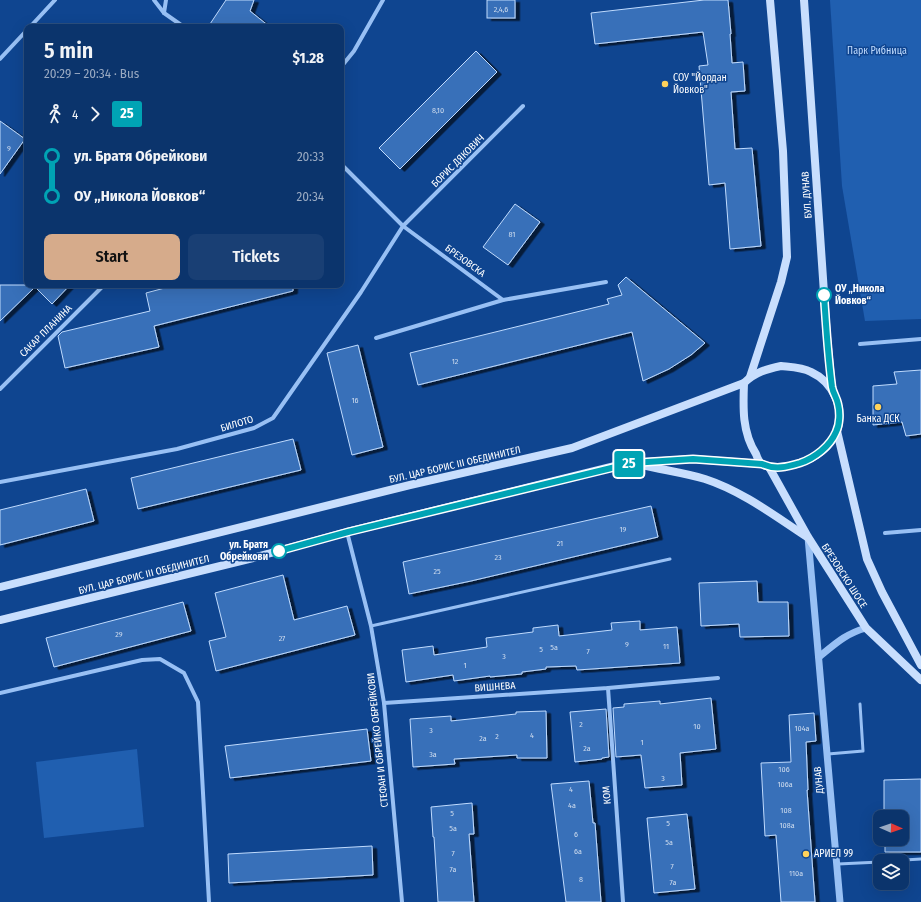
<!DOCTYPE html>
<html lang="en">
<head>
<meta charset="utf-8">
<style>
	:root { --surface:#0b346c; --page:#193f74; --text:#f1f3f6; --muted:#9aaac2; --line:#2b4f7f; --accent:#d6ab8b }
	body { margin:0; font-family:"Fira Sans Condensed",sans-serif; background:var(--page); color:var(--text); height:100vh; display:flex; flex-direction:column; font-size:15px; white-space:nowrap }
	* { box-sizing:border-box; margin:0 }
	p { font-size:13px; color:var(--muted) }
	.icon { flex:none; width:22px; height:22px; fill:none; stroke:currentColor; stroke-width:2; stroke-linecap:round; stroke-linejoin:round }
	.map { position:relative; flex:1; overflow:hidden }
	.side { position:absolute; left:24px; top:24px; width:320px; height:264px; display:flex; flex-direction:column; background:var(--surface); border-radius:8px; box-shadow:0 4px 16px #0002,0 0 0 1px var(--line) }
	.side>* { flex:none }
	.badge { padding:0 8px; border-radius:3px; font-size:14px; line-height:26px }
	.needle { width:26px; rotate:92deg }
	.controls { position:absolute; left:873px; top:810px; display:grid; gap:8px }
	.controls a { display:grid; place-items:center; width:36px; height:36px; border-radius:8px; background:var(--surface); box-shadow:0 4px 16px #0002,0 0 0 1px var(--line); font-size:20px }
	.map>.badge { position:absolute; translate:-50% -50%; box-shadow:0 0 0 2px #fff }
	.legs { display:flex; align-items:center; gap:6px; height:44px; padding:0 20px; font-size:13px }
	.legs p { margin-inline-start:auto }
	.head { display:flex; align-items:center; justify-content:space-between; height:68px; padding:0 20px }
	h1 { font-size:22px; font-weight:600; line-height:30px }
	.primary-button { display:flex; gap:8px; margin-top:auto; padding:8px 20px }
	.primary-button a { flex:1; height:46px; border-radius:8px; background:var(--accent); color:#111; font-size:16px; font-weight:600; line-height:46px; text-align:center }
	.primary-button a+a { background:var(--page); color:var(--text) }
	ul { padding:0 20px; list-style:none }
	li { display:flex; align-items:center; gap:14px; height:40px; font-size:15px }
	li i { display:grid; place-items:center; width:6px; height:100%; margin:0 5px; background:currentColor }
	li i::after { content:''; width:10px; height:10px; margin:-5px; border:3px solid; border-radius:50%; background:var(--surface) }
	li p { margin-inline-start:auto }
	li:first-child i { background:linear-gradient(#0000 50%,currentColor 0) }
	li:last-child i { background:linear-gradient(currentColor 50%,#0000 0) }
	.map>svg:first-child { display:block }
</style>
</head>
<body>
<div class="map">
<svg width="921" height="902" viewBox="0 0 921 902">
	<defs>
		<filter id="shadow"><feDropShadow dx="4.5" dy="2.5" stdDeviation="0" flood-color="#0009"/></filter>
	</defs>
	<rect width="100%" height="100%" fill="#0f4590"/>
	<g fill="#205fb0">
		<path d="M 830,0 L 921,0 L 921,319 L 865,321 L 842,186 Z"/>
		<path d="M 137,749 L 144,827 L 44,838 L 36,762 Z"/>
	</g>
	<g fill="#3770b9" stroke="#c0dbfe" filter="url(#shadow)">
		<path d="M 226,0 L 254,0 L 250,11 L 270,27 L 208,27 Z"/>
		<rect x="487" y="0" width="28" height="18"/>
		<path d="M 704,0 L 728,0 L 731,34 L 730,34 L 732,63 L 743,62 L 745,91 L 731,92 L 735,149 L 752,148 L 761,246 L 730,249 L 725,183 L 709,185 L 699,66 L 708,65 L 703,32 L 595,44 L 591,13 Z"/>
		<path d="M 476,51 L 497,72 L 400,169 L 379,148 Z"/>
		<path d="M 0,121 L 25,139 L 0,174 Z"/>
		<path d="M 515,204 L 540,222 L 508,265 L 483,247 Z"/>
		<path d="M 626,277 L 705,343 L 691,355 L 669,369 L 643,381 L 632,332 L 418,385 L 410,353 L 609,304 L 607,299 L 622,295 L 618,285 Z"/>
		<path d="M 0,285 L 70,285 L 52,304 L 35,287 L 0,321 Z"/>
		<path d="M 176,285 L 293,285 L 293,291 L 154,326 L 159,347 L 65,368 L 58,336 L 62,332 L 150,311 L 146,293 Z"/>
		<path d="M 358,345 L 383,447 L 352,455 L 327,353 Z"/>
		<path d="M 921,370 L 921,434 L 906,436 L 902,422 L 873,425 L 873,386 L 897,384 L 894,372 Z"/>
		<path d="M 293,439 L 301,470 L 138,509 L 131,478 Z"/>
		<path d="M 86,489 L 94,521 L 0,545 L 0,510 Z"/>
		<path d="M 651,506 L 658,537 L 471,581 L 409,594 L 403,562 Z"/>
		<path d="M 283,575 L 294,620 L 347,606 L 355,635 L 216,671 L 209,641 L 226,637 L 215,593 Z"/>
		<path d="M 757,581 L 758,602 L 788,602 L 789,636 L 740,637 L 739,624 L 701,626 L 699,583 Z"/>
		<path d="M 183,602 L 191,631 L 54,667 L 46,638 Z"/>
		<path d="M 640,621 L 640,630 L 677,627 L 680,663 L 577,670 L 576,666 L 546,667 L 546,669 L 522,672 L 522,674 L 490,677 L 490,676 L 454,681 L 453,675 L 406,682 L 402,650 L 433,646 L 434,655 L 487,647 L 486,638 L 533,632 L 533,628 L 558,625 L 559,636 L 612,630 L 611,623 Z"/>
		<path d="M 711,698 L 716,749 L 680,753 L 682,785 L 645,788 L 641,755 L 616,757 L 613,708 L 624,707 L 624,704 L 660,701 L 660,704 Z"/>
		<path d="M 606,709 L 609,757 L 602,758 L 602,759 L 575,762 L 570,712 Z"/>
		<path d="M 546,711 L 547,758 L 517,758 L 517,755 L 454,759 L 455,764 L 413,767 L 410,719 L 451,716 L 451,721 L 516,714 L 516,712 Z"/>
		<path d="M 814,713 L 816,741 L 806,742 L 808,790 L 807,790 L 815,902 L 781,902 L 776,835 L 765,836 L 761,763 L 791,762 L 789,715 Z"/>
		<path d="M 367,729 L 371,761 L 230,778 L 225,746 Z"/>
		<path d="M 921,779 L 921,852 L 885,852 L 885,839 L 902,839 L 902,817 L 884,817 L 884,780 Z"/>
		<path d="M 589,781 L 593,823 L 595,823 L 601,902 L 566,902 L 551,784 Z"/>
		<path d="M 472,803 L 474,834 L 469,834 L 474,902 L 438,902 L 434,837 L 433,837 L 431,807 Z"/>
		<path d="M 687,814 L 695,889 L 654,893 L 647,818 Z"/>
		<path d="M 372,846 L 373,875 L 229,883 L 228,854 Z"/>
	</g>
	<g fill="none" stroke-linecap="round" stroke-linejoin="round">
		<g stroke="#98c0f4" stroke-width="3">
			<path d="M 371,626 L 670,559"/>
			<path d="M 828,754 L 863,751 L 860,704"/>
			<path d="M 888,861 L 921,859"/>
			<path d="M 838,864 L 880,862"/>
		</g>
		<g stroke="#98c0f4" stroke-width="4">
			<path d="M 154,0 L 164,13 L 184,27"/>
			<path d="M 164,13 L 166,0"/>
			<path d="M 30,27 L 55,0"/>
			<path d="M 0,59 L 27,30"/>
			<path d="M 341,67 L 354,51 L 383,0"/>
			<path d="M 341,164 L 403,226 L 503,300 L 606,282"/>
			<path d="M 376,338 L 503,300"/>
			<path d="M 860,344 L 921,339"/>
			<path d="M 0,389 L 104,285"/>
			<path d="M 0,482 L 177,449 L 254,428 L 273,418 L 361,292 L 403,226 L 523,106"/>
			<path d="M 347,532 L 371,626 L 384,703 L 402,902"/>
			<path d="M 885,533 L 921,530"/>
			<path d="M 608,688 L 623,902"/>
			<path d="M 0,693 L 142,660 L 160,659 L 184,673 L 198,702 L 209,902"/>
			<path d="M 384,703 L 608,688 L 718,678"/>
		</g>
		<g stroke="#98c0f4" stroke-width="7">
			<path d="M 808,537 L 840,902"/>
			<path d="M 819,657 C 835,644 845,634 866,628"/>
		</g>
		<g stroke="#c8defd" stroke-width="8">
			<path d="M 804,0 L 827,337 L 832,389"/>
			<path d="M 781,366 C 791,367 802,367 811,372 C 833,382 845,408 837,431 C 828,454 800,467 777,467 C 772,467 767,468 762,464 C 759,462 757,457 756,454 C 742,432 743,408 744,383 C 755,372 767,369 781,366 Z"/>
			<path d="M 750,377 L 781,282 L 787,257 L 783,151 L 770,0"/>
			<path d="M 837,431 L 867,559 L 882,592 L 921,665"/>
			<path d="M 642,465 C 663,470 685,473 705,479 C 742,491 775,516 807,537"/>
			<path d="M 769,467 L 808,537 L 866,628 L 921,680"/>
			<path d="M 0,587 L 410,485 L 572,448 L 744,383"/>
			<path d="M 0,620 L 253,558 L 347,532 L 615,466 L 631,463 L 693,459 L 762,464"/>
		</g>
	</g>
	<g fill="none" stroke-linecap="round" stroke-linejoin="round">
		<g stroke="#fff" stroke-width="9">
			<path id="line-1" d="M 279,551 L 348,532 L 632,463 L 693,459 L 762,464 C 775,470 787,467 800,463 C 815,458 830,446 836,432 C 840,424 840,412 838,404 C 837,398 833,393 832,387 C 828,357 826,326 824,295"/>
		</g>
		<use href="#line-1" stroke="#00a3b4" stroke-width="6"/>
	</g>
	<g fill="#ffd25b" stroke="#0f4590" stroke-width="1.5">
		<circle cx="665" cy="84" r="4"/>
		<circle cx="878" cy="407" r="4"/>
		<circle cx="806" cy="854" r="4"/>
	</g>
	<g fill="#fff" stroke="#00a3b4" stroke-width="2">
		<circle cx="824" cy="295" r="7"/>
		<circle cx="279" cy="551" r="7"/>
	</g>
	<g text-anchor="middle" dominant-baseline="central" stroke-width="3" stroke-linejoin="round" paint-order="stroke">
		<g font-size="8" fill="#cddbee">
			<text x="501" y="9">2,4,6</text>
			<text x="438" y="110">8,10</text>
			<text x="9" y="148">9</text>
			<text x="512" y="234">81</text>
			<text x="455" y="361">12</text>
			<text x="355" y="400">16</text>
			<text x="623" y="529">19</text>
			<text x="560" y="543">21</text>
			<text x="498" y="557">23</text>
			<text x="437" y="571">25</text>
			<text x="119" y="634">29</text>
			<text x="282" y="638">27</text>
			<text x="627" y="644">9</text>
			<text x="666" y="646">11</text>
			<text x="554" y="647">5a</text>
			<text x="541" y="649">5</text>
			<text x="588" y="651">7</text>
			<text x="504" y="656">3</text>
			<text x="465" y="665">1</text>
			<text x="581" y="724">2</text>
			<text x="697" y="726">10</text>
			<text x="802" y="728">104a</text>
			<text x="431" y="730">3</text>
			<text x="532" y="735">4</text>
			<text x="497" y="736">2</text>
			<text x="483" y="738">2a</text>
			<text x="642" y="742">1</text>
			<text x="587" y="748">2a</text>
			<text x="433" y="754">3a</text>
			<text x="784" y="769">106</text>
			<text x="663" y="778">3</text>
			<text x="785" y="784">106a</text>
			<text x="571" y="789">4</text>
			<text x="572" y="805">4a</text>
			<text x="786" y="810">108</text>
			<text x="452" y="813">5</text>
			<text x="668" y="823">5</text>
			<text x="787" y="825">108a</text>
			<text x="453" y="828">5a</text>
			<text x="576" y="834">6</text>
			<text x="669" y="842">5a</text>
			<text x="578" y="851">6a</text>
			<text x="453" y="853">7</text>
			<text x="672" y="866">7</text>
			<text x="453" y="869">7a</text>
			<text x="796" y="873">110a</text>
			<text x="581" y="879">8</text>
			<text x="673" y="882">7a</text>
		</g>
		<g font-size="10" fill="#c0dbfe" stroke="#0f4590">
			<text x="877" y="51">Парк Рибница</text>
		</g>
		<g font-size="10" fill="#fff" stroke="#0f4590" text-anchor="start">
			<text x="673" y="78">СОУ "Йордан<tspan x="673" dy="12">Йовков"</tspan></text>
			<text x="878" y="419" text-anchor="middle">Банка ДСК</text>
			<text x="814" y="854">АРИЕЛ 99</text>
		</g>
		<g font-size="10" fill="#fff" stroke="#0f4590">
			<text transform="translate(458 161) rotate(-45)">БОРИС ДЯКОВИЧ</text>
			<text transform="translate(807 195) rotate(-94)">БУЛ. ДУНАВ</text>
			<text transform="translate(465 261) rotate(36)">БРЕЗОВСКА</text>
			<text transform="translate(46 331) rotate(-45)">САКАР ПЛАНИНА</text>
			<text transform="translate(237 424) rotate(-17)">БИЛОТО</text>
			<text transform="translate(455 465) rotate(-13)">БУЛ. ЦАР БОРИС III ОБЕДИНИТЕЛ</text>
			<text transform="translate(144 575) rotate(-14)">БУЛ. ЦАР БОРИС III ОБЕДИНИТЕЛ</text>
			<text transform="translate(844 576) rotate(57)">БРЕЗОВСКО ШОСЕ</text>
			<text transform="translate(495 687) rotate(-4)">ВИШНЕВА</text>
			<text transform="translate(378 740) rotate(-96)">СТЕФАН И ОБРЕЙКО ОБРЕЙКОВИ</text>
			<text transform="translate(819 780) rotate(-95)">ДУНАВ</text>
			<text transform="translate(607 795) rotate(-94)">КОМ</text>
		</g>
		<g font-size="10" font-weight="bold" fill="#fff" stroke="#0f4590" text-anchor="start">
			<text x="835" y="289">ОУ „Никола<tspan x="835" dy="12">Йовков“</tspan></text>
			<text x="268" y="545" text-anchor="end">ул. Братя<tspan x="268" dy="12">Обрейкови</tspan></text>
		</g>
	</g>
</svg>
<div class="controls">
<a><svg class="needle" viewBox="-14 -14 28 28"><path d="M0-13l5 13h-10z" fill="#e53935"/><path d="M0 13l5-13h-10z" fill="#9aaac2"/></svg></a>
<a><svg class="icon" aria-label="layers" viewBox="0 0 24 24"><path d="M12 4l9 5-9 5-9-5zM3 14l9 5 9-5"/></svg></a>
</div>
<b class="badge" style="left:629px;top:464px;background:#00a3b4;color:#fff">25</b>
<section class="side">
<div class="head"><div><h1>5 min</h1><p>20:29 – 20:34 · Bus</p></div><b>$1.28</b></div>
<div class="legs"><svg class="icon" aria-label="walk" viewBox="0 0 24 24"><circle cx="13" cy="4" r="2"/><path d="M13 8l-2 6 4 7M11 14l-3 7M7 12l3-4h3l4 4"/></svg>4<svg class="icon" aria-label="forward" viewBox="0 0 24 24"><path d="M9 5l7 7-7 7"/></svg><b class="badge" style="background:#00a3b4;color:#fff">25</b></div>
<ul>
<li><i style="color:#00a3b4"></i><b>ул. Братя Обрейкови</b><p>20:33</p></li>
<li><i style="color:#00a3b4"></i><b>ОУ „Никола Йовков“</b><p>20:34</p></li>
</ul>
<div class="primary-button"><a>Start</a><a>Tickets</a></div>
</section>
</div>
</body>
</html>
